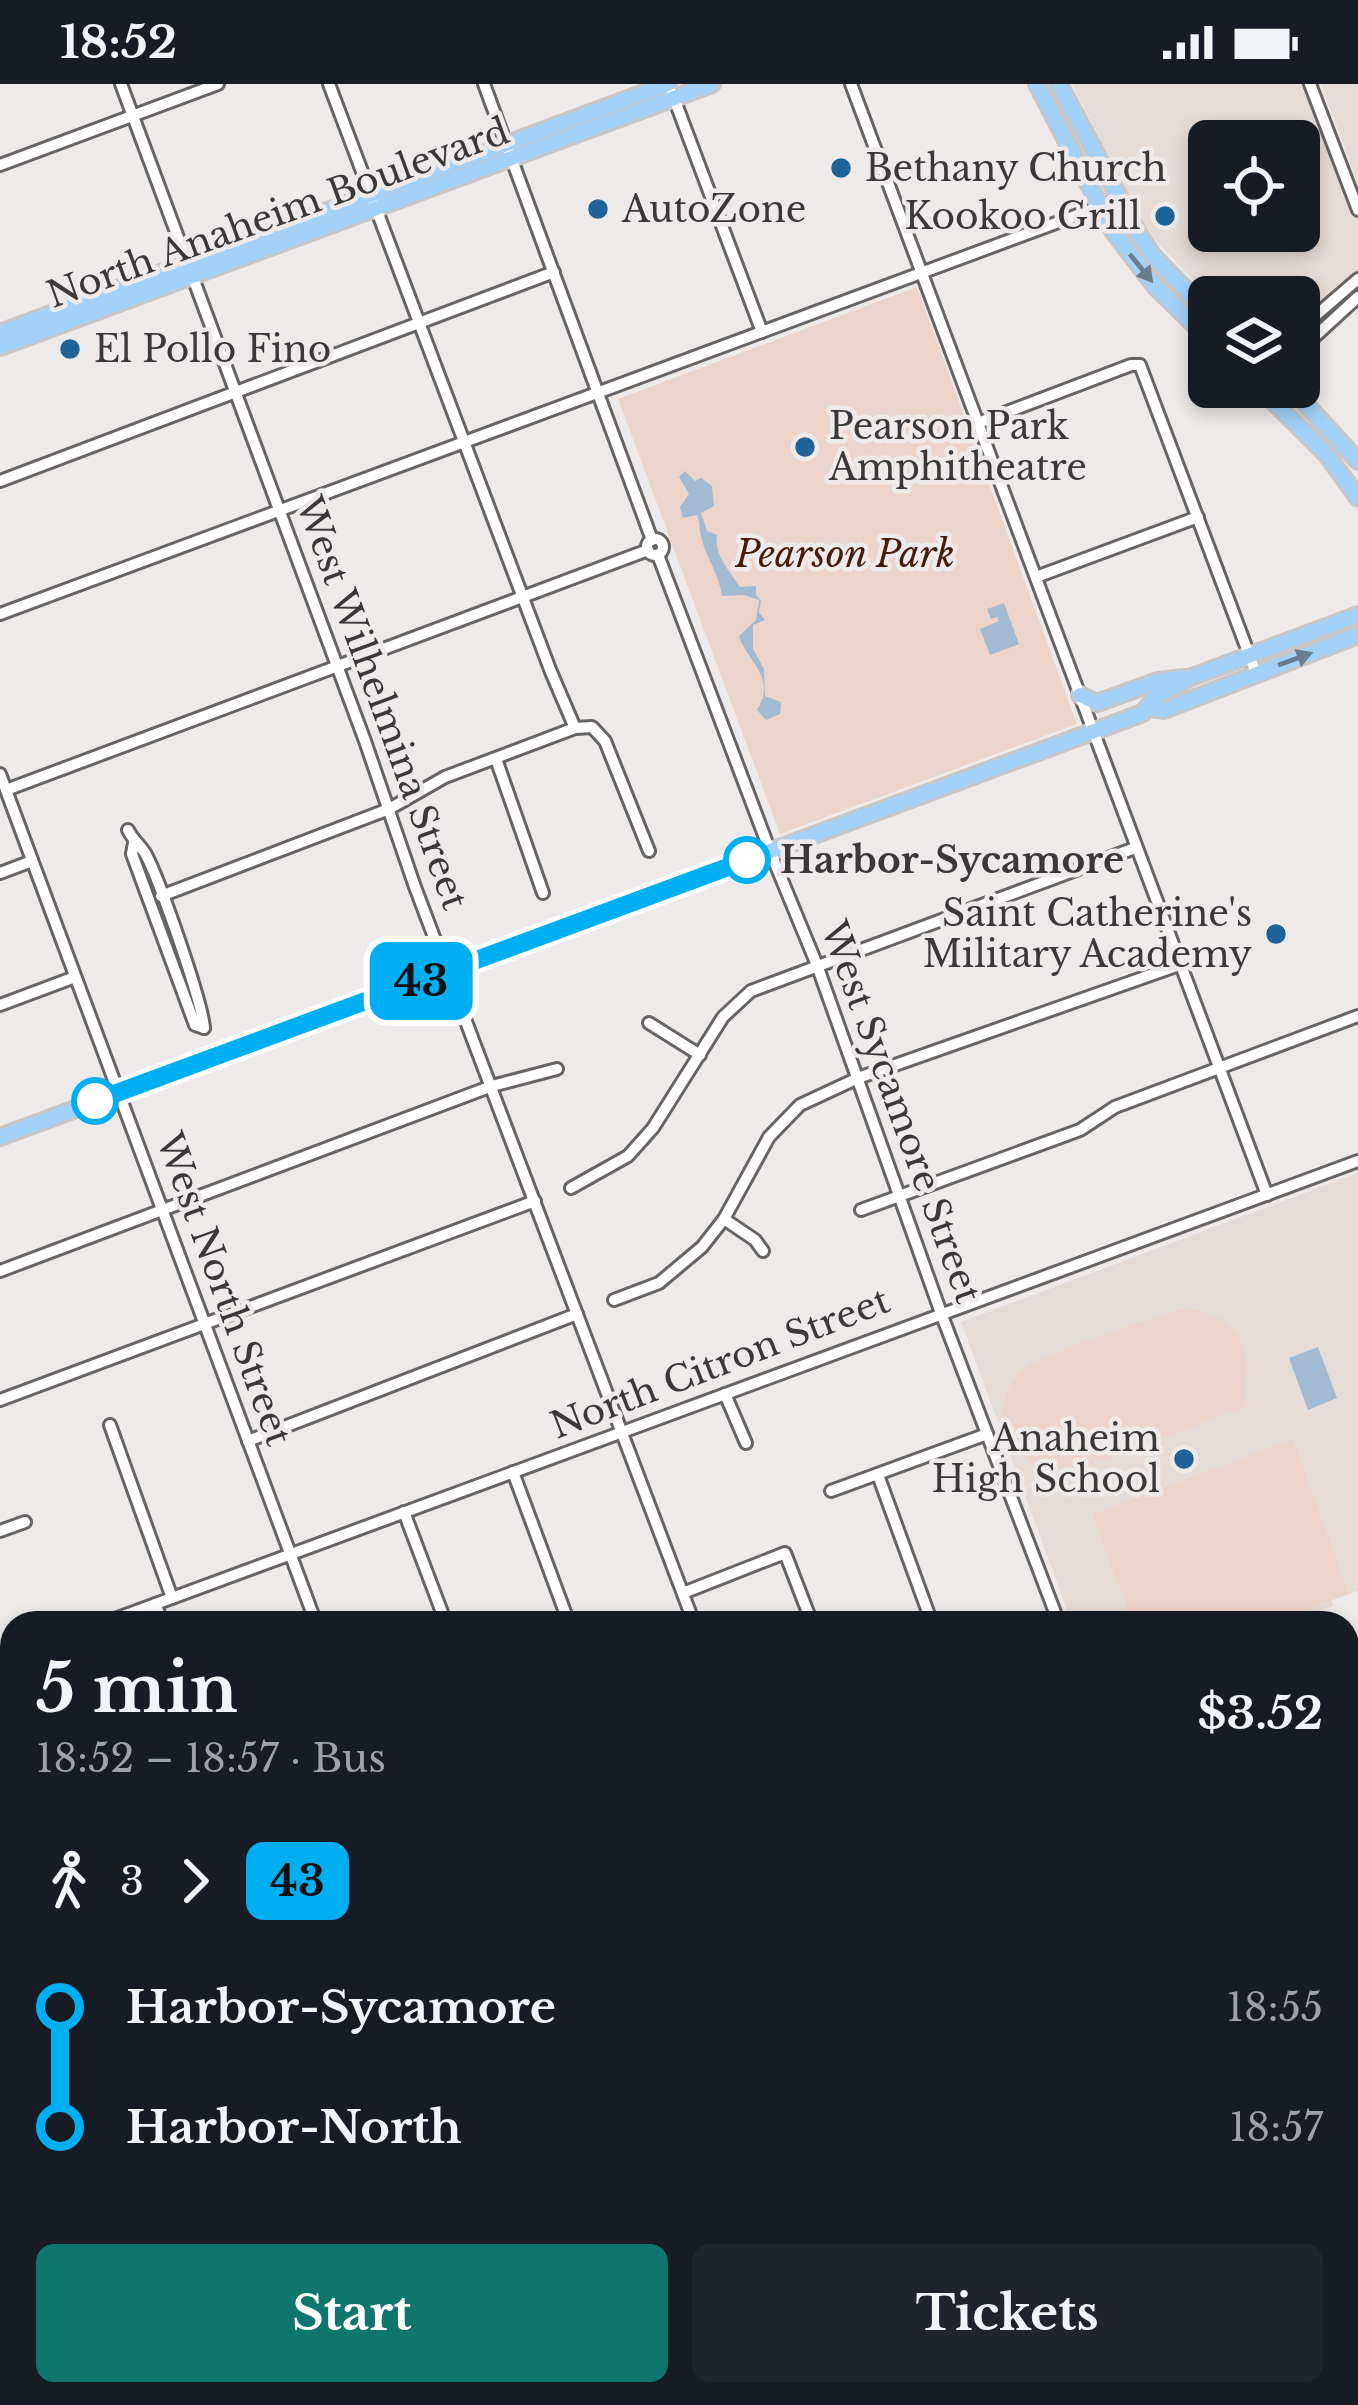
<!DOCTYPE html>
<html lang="en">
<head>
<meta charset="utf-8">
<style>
	:root { --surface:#171b24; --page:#20242c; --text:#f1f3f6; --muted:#9ea1a6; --accent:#0f766e }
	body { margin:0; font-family:"Libre Baskerville",serif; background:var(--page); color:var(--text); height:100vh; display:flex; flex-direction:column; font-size:45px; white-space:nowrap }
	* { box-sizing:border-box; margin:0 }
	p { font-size:39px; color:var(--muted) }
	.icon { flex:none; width:66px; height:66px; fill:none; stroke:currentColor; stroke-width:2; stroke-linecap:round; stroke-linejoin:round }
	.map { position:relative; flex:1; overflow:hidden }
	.details { position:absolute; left:0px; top:1527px; width:1359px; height:795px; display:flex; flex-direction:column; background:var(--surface); border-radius:36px 36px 0 0; box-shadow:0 6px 18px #0003 }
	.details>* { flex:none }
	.badge { padding:0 24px; border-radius:18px; font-size:42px; line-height:78px }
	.tools { position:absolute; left:1188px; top:36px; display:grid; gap:24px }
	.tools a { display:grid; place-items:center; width:132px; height:132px; border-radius:18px; background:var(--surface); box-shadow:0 6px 18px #0003; font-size:60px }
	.map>.badge { position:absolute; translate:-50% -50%; box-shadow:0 0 0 6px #fff }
	.legs { display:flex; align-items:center; gap:18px; height:132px; padding:0 36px; font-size:39px }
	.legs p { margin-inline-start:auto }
	.overview { display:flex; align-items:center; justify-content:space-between; height:204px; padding:0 36px }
	h1 { font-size:66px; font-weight:700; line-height:90px }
	.action { display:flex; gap:24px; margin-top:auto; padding:24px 36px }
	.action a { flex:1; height:138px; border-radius:18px; background:var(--accent); color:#fff; font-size:48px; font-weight:700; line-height:138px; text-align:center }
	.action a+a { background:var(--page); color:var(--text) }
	ul { padding:0 36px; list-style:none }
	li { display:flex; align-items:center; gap:42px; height:120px; font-size:45px }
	li i { display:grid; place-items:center; width:18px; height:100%; margin:0 15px; background:currentColor }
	li i::after { content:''; width:30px; height:30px; margin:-15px; border:9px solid; border-radius:50%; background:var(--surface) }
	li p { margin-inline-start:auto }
	li:first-child i { background:linear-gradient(#0000 50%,currentColor 0) }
	li:last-child i { background:linear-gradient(currentColor 50%,#0000 0) }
	.status { display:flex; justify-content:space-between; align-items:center; height:84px; padding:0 60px; background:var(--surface); direction:ltr }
	.status svg { height:33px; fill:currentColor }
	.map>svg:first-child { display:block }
</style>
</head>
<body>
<div class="status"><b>18:52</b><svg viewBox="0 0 49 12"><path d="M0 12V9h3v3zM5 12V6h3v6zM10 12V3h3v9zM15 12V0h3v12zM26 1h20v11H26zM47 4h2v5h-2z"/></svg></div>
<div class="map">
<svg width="1358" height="2321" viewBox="0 0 1358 2321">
	<rect width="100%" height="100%" fill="#eeeae9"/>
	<g fill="#e6dcd7" fill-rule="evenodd">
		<path d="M 1072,0 L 1306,0 L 1358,138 L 1358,189 L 1299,238 L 1299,213 L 1210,213 L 1145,146 ZM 1209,57 L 1299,57 L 1299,147 L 1209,147 Z"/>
		<path d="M 1321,0 L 1358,0 L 1358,100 L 1340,51 Z"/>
		<path d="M 1358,1089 L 1358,1507 L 1332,1516 L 1333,1522 L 1287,1539 L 1072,1539 L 961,1238 Z"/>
	</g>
	<g fill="#edd4cb">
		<path d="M 917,203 L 1077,640 L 780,750 L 618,315 Z"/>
		<path d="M 1184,1225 C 1215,1225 1242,1243 1246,1275 C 1249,1294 1241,1304 1248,1322 L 1042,1399 C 1033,1374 1006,1365 1003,1336 C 1001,1317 1009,1298 1024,1285 C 1043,1270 1158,1230 1184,1225 Z"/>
		<path d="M 1293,1355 L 1349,1510 L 1300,1528 L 1302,1533 L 1287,1539 L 1133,1539 L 1092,1430 Z"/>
	</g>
	<g fill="#a2bbd3">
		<path d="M 685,387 L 695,397 L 701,394 L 712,402 L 714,422 L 701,429 L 707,447 L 717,451 C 714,471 729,486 740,503 L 756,502 L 756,511 L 761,517 L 759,528 L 765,536 L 753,541 L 753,565 L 764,585 L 765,612 L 781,618 L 780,630 L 766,636 L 757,626 C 778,593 745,575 739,552 L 756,536 L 759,516 L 744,511 L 722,512 C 719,489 705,472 701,452 C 699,445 700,438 697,431 L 683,434 L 680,423 L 689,410 L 679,393 Z"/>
		<path d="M 1004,519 L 1019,560 L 990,571 L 980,545 L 999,537 L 997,533 L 991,535 L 987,525 Z"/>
		<path d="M 1318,1263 L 1337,1314 L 1308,1326 L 1289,1274 Z"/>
	</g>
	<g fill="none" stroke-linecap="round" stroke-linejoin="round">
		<g stroke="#676463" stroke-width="16">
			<g id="minor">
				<path d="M 121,0 L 365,657 L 415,803 L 694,1539"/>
				<path d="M 329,0 L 551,588 L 575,644 L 592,643 L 605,657 L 649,767"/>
				<path d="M 484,0 L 652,456"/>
				<path d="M 851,0 L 1267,1111"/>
				<path d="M 1310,0 L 1358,126"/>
				<path d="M 672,9 L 762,248"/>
				<path d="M 0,81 L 218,0"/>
				<path d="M 1299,246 L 1358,195"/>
				<path d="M 1299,267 L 1358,213"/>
				<path d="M 978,339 L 1131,281 L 1140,281 L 1256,589"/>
				<path d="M 0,397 L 554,188"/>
				<circle cx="655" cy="463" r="8"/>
				<path d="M 658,471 L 770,767 L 817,881 L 941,1229 L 1059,1539"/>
				<path d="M 1036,493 L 1198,433"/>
				<path d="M 0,530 L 1118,116"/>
				<path d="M 496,675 L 543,809"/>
				<path d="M 0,690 L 316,1539"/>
				<path d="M 6,706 L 648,466"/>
				<path d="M 128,746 C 133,756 140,761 145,769 C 159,794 202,917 204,944"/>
				<path d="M 134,759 L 132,770 L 195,941 L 204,944"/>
				<path d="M 0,789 L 32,777"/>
				<path d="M 161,812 L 389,725 L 445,693 L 575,644"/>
				<path d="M 0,921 L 75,893"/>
				<path d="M 649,939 L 700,971"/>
				<path d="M 571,1104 L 628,1072 L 653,1044 L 723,933 L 751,907 L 1135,764"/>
				<path d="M 861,1126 L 1080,1046 L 1115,1023 L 1358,932"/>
				<path d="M 724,1135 L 755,1156 L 763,1167"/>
				<path d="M 0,1187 L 492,1002 L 557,985"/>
				<path d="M 614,1216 L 659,1199 L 702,1163 L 724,1135 L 769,1053 L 800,1021 L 858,994 L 1179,881"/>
				<path d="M 725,1310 L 746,1359"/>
				<path d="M 0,1316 L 535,1117"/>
				<path d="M 110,1341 L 172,1514"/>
				<path d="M 248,1357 L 577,1230"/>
				<path d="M 513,1388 L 569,1539"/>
				<path d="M 878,1391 L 932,1539"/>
				<path d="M 831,1407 L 987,1350"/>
				<path d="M 404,1428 L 446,1539"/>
				<path d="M 0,1447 L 25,1438"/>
				<path d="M 683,1509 L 785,1469 L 812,1539"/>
				<path d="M 155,1520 L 163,1539"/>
				<path d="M 104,1539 L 1358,1077"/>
				<path d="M 0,1578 L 12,1574"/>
				<path d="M 1347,1605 L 1358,1601"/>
				<path d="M 0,1692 L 12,1725"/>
				<path d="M 0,1745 L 12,1741"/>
				<path d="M 0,1883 L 12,1879"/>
				<path d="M 0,1921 L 7,1944 L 0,1946"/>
				<path d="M 0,2106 L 12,2101"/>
				<path d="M 1347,2160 L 1358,2158"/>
				<path d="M 10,2253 L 12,2250"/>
				<path d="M 512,2310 L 514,2321"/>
				<path d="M 641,2310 L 644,2321"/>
				<path d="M 912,2310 L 914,2321"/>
				<path d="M 1030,2310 L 1032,2321"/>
				<path d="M 1172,2310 L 1173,2321"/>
				<path d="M 1294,2310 L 1298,2321"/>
				<path d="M 116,2321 L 116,2310"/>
			</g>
		</g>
		<g stroke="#c8c7c7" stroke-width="20">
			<g id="major">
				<path d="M 1037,0 L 1113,147 L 1155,202 L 1209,255"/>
				<path d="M 1059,0 L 1139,151 L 1153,172 L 1209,230"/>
				<path d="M 0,249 L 668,0"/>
				<path d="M 0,263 L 712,0"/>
				<path d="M 1259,303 L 1327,371 L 1358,414"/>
				<path d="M 1290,303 L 1358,377"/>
				<path d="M 1080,611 L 1097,619 L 1158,597 L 1184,594"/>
				<path d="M 1151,624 L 1164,626 L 1358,551"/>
				<path d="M 0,1053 L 1143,629 L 1156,613 L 1189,594 L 1358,531"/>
			</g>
		</g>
		<use href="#minor" stroke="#fff" stroke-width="10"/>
		<use href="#major" stroke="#a2d1fa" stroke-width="14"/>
	</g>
	<defs><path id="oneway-solid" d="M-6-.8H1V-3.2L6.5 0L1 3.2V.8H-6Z" transform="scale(3)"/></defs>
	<g fill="#697d8f">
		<use href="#oneway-solid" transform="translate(1141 184) rotate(51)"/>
		<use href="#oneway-solid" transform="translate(1295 575) rotate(-20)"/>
	</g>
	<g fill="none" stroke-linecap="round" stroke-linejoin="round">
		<g stroke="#fff" stroke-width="27">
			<path id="line-1" d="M 95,1017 L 747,776"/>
		</g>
		<use href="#line-1" stroke="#00aff2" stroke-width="18"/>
	</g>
	<g fill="#1f6499" stroke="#eeeae9" stroke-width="4.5">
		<circle cx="841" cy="84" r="12"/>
		<circle cx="598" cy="125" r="12"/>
		<circle cx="1165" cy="132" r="12"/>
		<circle cx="70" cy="265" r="12"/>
		<circle cx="805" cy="363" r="12"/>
		<circle cx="1276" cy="850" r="12"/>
		<circle cx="1184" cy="1375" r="12"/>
	</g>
	<g fill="#fff" stroke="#00aff2" stroke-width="6">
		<circle cx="747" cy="776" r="21"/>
		<circle cx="95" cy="1017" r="21"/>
	</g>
	<g text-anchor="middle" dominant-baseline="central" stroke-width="9" stroke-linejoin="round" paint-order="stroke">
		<g font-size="36" fill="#3a3838" stroke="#eeeae9" text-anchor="start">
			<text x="865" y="84">Bethany Church</text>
			<text x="622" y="125">AutoZone</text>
			<text x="1141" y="132" text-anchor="end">Kookoo Grill</text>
			<text x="94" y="265">El Pollo Fino</text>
			<text x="829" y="342">Pearson Park<tspan x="829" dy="41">Amphitheatre</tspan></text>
			<text x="1252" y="829" text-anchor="end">Saint Catherine's<tspan x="1252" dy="41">Military Academy</tspan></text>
			<text x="1160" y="1354" text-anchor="end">Anaheim<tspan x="1160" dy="41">High School</tspan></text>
		</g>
		<g font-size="36" fill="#3a3838" stroke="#eeeae9">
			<text transform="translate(278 129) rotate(-20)">North Anaheim Boulevard</text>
			<text transform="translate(382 619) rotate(70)">West Wilhelmina Street</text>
			<text transform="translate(901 1028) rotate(70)">West Sycamore Street</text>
			<text transform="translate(224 1205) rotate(70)">West North Street</text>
			<text transform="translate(720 1279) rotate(-21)">North Citron Street</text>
		</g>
		<g font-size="36" font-style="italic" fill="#481c0a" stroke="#eeeae9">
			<text x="845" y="470">Pearson Park</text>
		</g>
		<g font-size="36" font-weight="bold" fill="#3a3838" stroke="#eeeae9" text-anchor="start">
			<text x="780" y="776">Harbor-Sycamore</text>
		</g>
	</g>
</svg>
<div class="tools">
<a><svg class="icon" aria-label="locate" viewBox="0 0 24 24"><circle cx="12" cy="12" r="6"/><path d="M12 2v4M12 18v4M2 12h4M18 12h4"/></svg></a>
<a><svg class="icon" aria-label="layers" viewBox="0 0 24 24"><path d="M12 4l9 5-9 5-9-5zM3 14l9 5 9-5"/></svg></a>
</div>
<b class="badge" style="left:421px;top:897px;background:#00aff2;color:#111">43</b>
<section class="details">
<div class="overview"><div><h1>5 min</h1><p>18:52 – 18:57 · Bus</p></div><b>$3.52</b></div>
<div class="legs"><svg class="icon" aria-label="walk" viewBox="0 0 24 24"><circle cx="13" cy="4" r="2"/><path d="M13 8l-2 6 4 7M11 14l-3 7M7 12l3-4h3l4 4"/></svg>3<svg class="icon" aria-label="forward" viewBox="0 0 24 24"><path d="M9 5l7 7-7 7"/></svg><b class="badge" style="background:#00aff2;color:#111">43</b></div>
<ul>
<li><i style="color:#00aff2"></i><b>Harbor-Sycamore</b><p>18:55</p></li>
<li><i style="color:#00aff2"></i><b>Harbor-North</b><p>18:57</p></li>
</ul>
<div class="action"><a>Start</a><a>Tickets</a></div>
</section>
</div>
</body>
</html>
